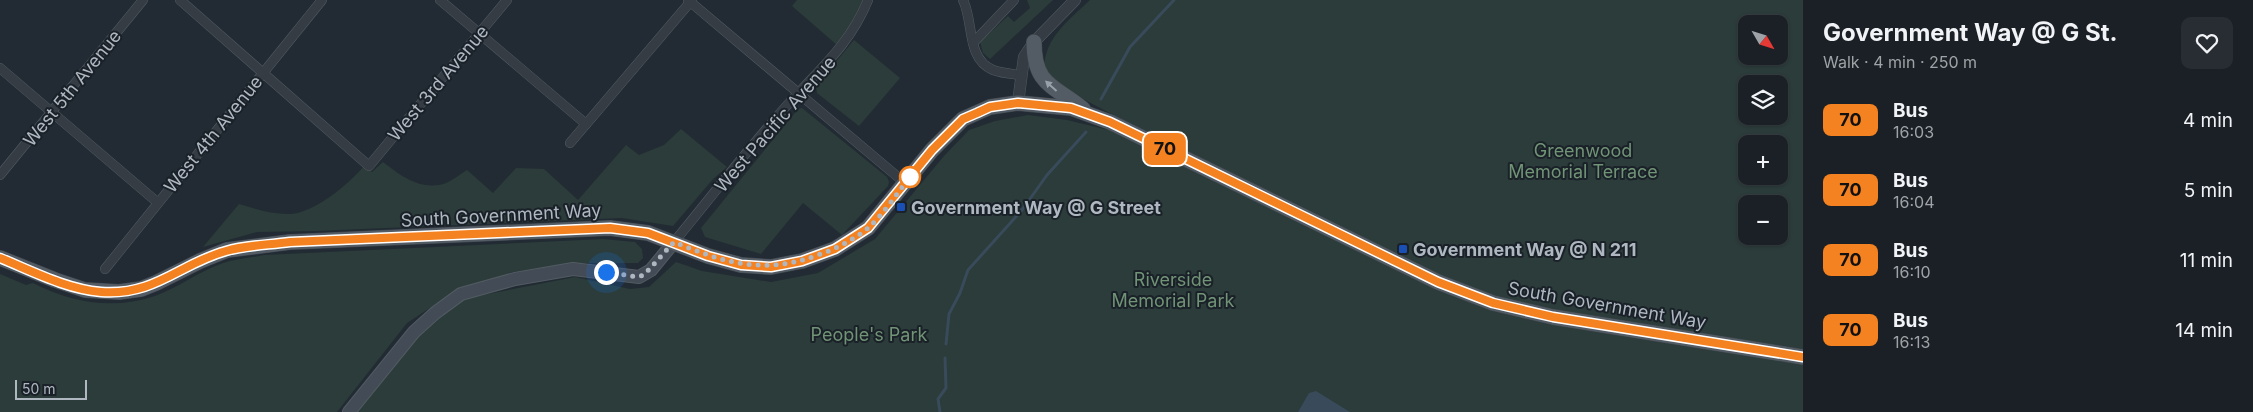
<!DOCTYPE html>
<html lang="en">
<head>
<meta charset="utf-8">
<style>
	:root { --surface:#1a2026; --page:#272d32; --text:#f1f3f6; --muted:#9fa3a7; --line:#383e43 }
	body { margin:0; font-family:Inter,sans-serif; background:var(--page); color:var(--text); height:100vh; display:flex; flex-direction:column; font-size:19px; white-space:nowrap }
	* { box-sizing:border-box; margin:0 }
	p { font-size:16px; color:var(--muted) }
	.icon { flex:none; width:28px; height:28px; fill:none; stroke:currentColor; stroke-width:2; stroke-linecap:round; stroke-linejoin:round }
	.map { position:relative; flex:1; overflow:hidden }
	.panel { display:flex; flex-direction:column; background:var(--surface); width:450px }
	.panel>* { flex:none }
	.badge { padding:0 10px; border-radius:8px; font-size:18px; line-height:32px }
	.needle { width:32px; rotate:129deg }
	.fabs { position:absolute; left:1738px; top:15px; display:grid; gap:10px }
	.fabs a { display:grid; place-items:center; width:50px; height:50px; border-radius:10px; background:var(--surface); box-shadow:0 1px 4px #0004,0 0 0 1px var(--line); font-size:25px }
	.scale { position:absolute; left:15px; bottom:12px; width:72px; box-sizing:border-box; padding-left:5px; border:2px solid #afb7c1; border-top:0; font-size:14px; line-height:18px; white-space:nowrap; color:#afb7c1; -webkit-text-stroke:4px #1a2128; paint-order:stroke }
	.you { position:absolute; width:25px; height:25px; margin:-12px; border:4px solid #fff; border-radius:50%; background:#1a73e8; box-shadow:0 0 0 8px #1a73e833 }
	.map>.badge { position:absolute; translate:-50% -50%; box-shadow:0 0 0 2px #fff }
	.round { display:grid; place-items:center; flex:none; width:52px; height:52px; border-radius:10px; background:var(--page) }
	.summary { display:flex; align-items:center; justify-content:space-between; height:85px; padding:0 20px }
	h1 { font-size:24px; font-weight:700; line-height:38px }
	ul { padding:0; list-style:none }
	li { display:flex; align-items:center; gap:15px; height:70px; padding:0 20px }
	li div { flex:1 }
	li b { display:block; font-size:19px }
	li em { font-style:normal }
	li .badge { min-width:55px; font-weight:700; text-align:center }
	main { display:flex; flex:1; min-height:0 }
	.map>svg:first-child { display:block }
</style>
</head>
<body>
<main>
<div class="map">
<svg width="1803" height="412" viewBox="0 0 1803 412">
	<rect width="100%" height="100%" fill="#222b33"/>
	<g fill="#2b3c3a" fill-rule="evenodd">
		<path d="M 797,0 L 864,0 L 855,22 L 837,45 L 792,6 Z"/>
		<path d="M 1027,0 L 1053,0 L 990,59 L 983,53 L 980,42 L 1008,16 L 1014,22 L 1030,8 Z"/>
		<path d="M 1090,0 L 1803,0 L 1803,412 L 357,412 L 420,333 L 462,299 L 575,277 L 630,289 L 649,287 L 676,262 L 702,271 L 771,282 L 818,273 L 875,239 L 944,156 L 969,130 L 995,121 L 1028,115 L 1067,120 L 1142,138 L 1146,132 L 1058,86 L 1044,68 C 1045,37 1069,20 1090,0 ZM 1746,24 L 1779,24 L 1779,56 L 1746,56 ZM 1746,84 L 1779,84 L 1779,116 L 1746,116 ZM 1746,144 L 1779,144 L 1779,176 L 1746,176 ZM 1746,204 L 1779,204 L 1779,236 L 1746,236 Z"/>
		<path d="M 854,40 L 900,78 L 859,126 L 817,93 L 816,86 Z"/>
		<path d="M 802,108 L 887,177 L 889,182 L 888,186 L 842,235 L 803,203 L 761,254 L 705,237 L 701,228 L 798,109 Z"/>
		<path d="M 681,129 L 727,167 L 713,179 L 673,226 L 622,218 L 316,231 L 257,232 L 203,247 L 239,204 C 255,209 271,214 288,214 C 312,215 349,184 364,166 L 372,172 L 383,162 C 400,175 416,188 439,185 C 448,184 459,175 467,170 L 493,193 L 516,168 L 544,169 L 578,200 L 626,145 L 639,155 L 664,145 Z"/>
		<path d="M 603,239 L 635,242 L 642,249 L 643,258 L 638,263 L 571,263 L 513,272 L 457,290 L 407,323 L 337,412 L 0,412 L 0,274 L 26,285 L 33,283 C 71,303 114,310 155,296 C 178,288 199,271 223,263 C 236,259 251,258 264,255 Z"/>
	</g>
	<path fill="#394a5a" d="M 1316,391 L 1350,412 L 1298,412 L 1309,393 Z"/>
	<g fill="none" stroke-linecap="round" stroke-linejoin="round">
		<g stroke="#394a5a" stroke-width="3">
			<path d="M 1101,99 L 1130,47 L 1174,0"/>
			<path d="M 946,344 L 949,314 L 960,293 L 968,270 L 1022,210 L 1047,175 L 1086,132"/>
			<path d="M 940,412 L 938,399 L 946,388 L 945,358"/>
		</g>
		<g stroke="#525a62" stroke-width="10">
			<g id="minor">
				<path d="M 180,0 L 369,166 L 507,0"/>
				<path d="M 440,0 L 586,124"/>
				<path d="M 688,0 L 905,183"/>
				<path d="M 963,0 C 974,22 966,59 993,70 C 1001,73 1012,74 1020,75"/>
				<path d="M 973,43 L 1014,0"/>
				<path d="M 0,68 L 157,202"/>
				<path d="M 570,143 L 692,0"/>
				<path d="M 0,175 L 143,0"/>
				<path d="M 674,242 C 713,195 750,146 790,102 C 821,68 850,44 868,0"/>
				<path d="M 105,269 L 322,0"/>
			</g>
		</g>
		<g stroke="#525a62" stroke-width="12">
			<path id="tertiary" d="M 1018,103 L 1024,57 L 1034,42 L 1075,0"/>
		</g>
		<g stroke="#525a62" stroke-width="14">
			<path id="secondary" d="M 349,412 L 414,332 L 435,313 L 461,294 L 515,279 L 573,269 L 639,277 L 651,270 L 674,242"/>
		</g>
		<g stroke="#414850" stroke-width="16">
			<g id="primary">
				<path d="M 1034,42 C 1034,86 1054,85 1083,109"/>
				<path d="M 0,258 L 55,280 L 85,290 L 119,292 L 141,289 L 156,283 L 200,261 L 227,250 L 290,242 L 610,228 L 648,233 L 708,256 L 741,265 L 771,267 L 802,261 L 835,249 L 868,228 L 932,150 L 963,119 L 990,107 L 1018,103 L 1071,108 L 1110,122 L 1438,282 L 1493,303 L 1553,317 L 1803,357"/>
			</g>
		</g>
		<use href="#minor" stroke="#353c44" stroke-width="9"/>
		<use href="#tertiary" stroke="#353c44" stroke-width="11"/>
		<use href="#secondary" stroke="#434c56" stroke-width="12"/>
		<use href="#primary" stroke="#535b64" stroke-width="15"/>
	</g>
	<defs><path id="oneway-solid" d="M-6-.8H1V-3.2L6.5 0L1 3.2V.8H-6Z" transform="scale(1.25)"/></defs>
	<use fill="#98a0aa" href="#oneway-solid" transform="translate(1051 86) rotate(-138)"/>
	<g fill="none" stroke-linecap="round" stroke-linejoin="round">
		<g stroke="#fff" stroke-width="11">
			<path id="line" d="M 0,258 C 32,271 66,289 101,292 C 155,296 179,264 226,251 C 246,245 269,245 290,242 L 610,228 L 648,233 L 708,256 L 741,265 L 771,267 L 802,261 L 835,249 L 868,228 L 932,150 L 963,119 L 977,113 L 990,107 L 1018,103 L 1071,108 L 1110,122 L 1438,282 L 1493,303 L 1553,317 L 1803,357"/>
		</g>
		<use href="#line" stroke="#f58220" stroke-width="8"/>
		<path stroke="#afb7c1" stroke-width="5" stroke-dasharray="0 9" d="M 606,272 L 638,277 L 644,275 L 674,242 C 725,263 763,275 818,255 C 835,249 854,240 868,228 C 885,213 899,190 914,172 L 910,177"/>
	</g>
	<circle fill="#fff" stroke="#f58220" stroke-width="2.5" cx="910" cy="177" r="10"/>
	<g fill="#1a4fb4" stroke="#1a2128" stroke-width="2">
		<rect x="896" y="202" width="10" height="10" rx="2.5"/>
		<rect x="1398" y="244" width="10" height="10" rx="2.5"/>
	</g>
	<g text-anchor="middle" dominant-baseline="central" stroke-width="4" stroke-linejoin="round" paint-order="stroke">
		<g font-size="18" fill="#afb7c1" stroke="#1a2128">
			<text transform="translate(438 83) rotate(-50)">West 3rd Avenue</text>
			<text transform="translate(72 88) rotate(-51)">West 5th Avenue</text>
			<text transform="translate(775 124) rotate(-49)">West Pacific Avenue</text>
			<text transform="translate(213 134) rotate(-51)">West 4th Avenue</text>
			<text transform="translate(501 215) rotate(-3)">South Government Way</text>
			<text transform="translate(1607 305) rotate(10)">South Government Way</text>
		</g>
		<g font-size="18" fill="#719376" stroke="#1a2128">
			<text x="1583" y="150">Greenwood<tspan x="1583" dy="21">Memorial Terrace</tspan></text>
			<text x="1173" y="279">Riverside<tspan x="1173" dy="21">Memorial Park</tspan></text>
			<text x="869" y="334">People's Park</text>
		</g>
		<g font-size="18" font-weight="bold" fill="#afb7c1" stroke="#1a2128" text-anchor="start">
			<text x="911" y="207">Government Way @ G Street</text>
			<text x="1413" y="249">Government Way @ N 211</text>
		</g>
	</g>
</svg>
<div class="fabs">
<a><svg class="needle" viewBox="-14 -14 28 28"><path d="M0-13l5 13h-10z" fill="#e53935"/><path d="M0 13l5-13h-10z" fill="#9fa3a7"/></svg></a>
<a><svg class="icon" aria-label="layers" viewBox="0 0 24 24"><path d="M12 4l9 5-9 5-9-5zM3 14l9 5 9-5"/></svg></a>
<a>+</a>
<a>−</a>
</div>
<div class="scale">50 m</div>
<div class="you" style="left:606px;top:272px"></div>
<b class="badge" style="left:1165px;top:149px;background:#f58220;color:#111">70</b>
</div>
<section class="panel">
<div class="summary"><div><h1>Government Way @ G St.</h1><p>Walk · 4 min · 250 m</p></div><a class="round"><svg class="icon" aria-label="heart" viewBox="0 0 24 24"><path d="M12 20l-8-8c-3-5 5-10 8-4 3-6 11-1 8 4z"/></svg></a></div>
<ul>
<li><span class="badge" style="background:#f58220;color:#111">70</span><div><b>Bus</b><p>16:03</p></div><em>4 min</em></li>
<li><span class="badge" style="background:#f58220;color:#111">70</span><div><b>Bus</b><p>16:04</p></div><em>5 min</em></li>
<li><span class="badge" style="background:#f58220;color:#111">70</span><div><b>Bus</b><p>16:10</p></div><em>11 min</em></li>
<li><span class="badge" style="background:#f58220;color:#111">70</span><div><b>Bus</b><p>16:13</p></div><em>14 min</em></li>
</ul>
</section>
</main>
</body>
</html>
